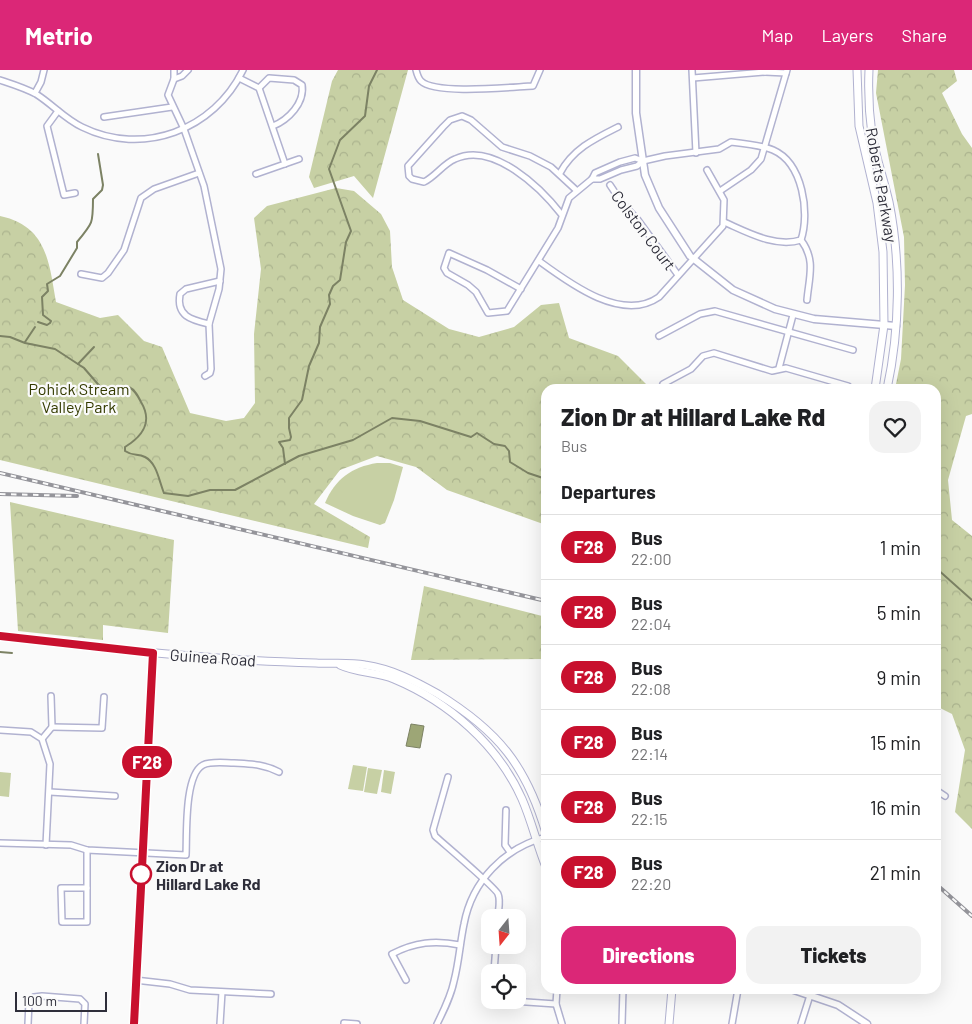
<!DOCTYPE html>
<html lang="en">
<head>
<meta charset="utf-8">
<style>
	:root { --surface:#fff; --page:#f2f2f2; --text:#202124; --muted:#757577; --line:#e0e0e0; --accent:#db2777 }
	body { margin:0; font-family:Barlow,sans-serif; background:var(--page); color:var(--text); height:100vh; display:flex; flex-direction:column; font-size:19px; white-space:nowrap }
	* { box-sizing:border-box; margin:0 }
	p { font-size:16px; color:var(--muted) }
	.icon { flex:none; width:28px; height:28px; fill:none; stroke:currentColor; stroke-width:2; stroke-linecap:round; stroke-linejoin:round }
	.map { position:relative; flex:1; overflow:hidden }
	.side { position:absolute; left:541px; top:314px; width:400px; height:610px; display:flex; flex-direction:column; background:var(--surface); border-radius:15px; box-shadow:0 5px 20px #0002 }
	.side>* { flex:none }
	.badge { padding:0 10px; border-radius:16px; font-size:18px; line-height:32px }
	.needle { width:32px; rotate:197deg }
	.tools { position:absolute; left:481px; top:839px; display:grid; gap:10px }
	.tools a { display:grid; place-items:center; width:45px; height:45px; border-radius:10px; background:var(--surface); box-shadow:0 5px 20px #0002; font-size:25px }
	.scale { position:absolute; left:15px; bottom:12px; width:92px; box-sizing:border-box; padding-left:5px; border:2px solid #2e2e3a; border-top:0; font-size:14px; line-height:18px; white-space:nowrap; color:#2e2e3a; -webkit-text-stroke:4px #fafafa; paint-order:stroke }
	.map>.badge { position:absolute; translate:-50% -50%; box-shadow:0 0 0 2px #fff }
	h2 { padding:0 20px; font-size:19px; line-height:45px }
	.round { display:grid; place-items:center; flex:none; width:52px; height:52px; border-radius:15px; background:var(--page) }
	.summary { display:flex; align-items:center; justify-content:space-between; height:85px; padding:0 20px }
	h1 { font-size:24px; font-weight:800; line-height:38px }
	.primary-button { display:flex; gap:10px; margin-top:auto; padding:10px 20px }
	.primary-button a { flex:1; height:58px; border-radius:15px; background:var(--accent); color:#fff; font-size:20px; font-weight:800; line-height:58px; text-align:center }
	.primary-button a+a { background:var(--page); color:var(--text) }
	ul { padding:0; list-style:none }
	li { display:flex; align-items:center; gap:15px; height:65px; padding:0 20px; border-top:1px solid var(--line) }
	li div { flex:1 }
	li b { display:block; font-size:19px }
	li em { font-style:normal }
	li .badge { min-width:55px; font-weight:700; text-align:center }
	header { display:flex; align-items:center; gap:30px; box-sizing:border-box; height:70px; padding:0 25px; background:var(--accent); color:#fff }
	header strong { font-size:24px }
	nav { display:flex; gap:28px; margin-inline-start:auto; font-size:18px }
	.map>svg:first-child { display:block }
</style>
</head>
<body>
<header>
<strong>Metrio</strong>
<nav><a>Map</a><a>Layers</a><a>Share</a></nav>
</header>
<div class="map">
<svg width="972" height="954" viewBox="0 0 972 954">
	<defs>
		<pattern id="forest-crowns" width="20" height="18" patternUnits="userSpaceOnUse" patternTransform="scale(1.25)"><rect width="20" height="18" fill="#c7d0a4"/><path d="M2 6a3 3 0 1 1 6 0M12 15a3 3 0 1 1 6 0" fill="none" stroke="#abb38e"/></pattern>
	</defs>
	<rect width="100%" height="100%" fill="#fafafa"/>
	<g fill="url(#forest-crowns)">
		<path d="M 338,0 L 408,0 L 373,128 L 354,106 L 314,118 L 309,107 L 332,11 Z"/>
		<path d="M 878,0 L 954,0 L 957,11 L 942,23 L 962,64 L 972,78 L 972,344 L 966,346 L 948,410 L 952,450 L 972,466 L 972,759 L 955,742 L 965,680 L 952,644 L 936,636 L 936,319 L 895,319 L 901,289 L 905,215 L 904,167 L 876,23 Z"/>
		<path d="M 336,118 L 354,121 L 381,144 L 390,161 L 392,197 L 403,230 L 449,259 L 479,267 L 514,257 L 541,235 L 559,233 L 569,268 L 618,286 L 651,319 L 546,319 L 546,455 L 447,420 L 416,397 L 377,386 L 340,400 L 314,434 L 370,467 L 368,478 L 0,390 L 0,146 C 47,156 49,192 56,232 L 100,248 L 118,245 L 144,271 L 162,277 L 190,343 L 226,351 L 244,348 L 255,333 L 254,264 L 261,199 L 254,148 L 267,136 Z"/>
		<path d="M 10,432 L 174,470 L 168,563 L 103,555 L 103,570 L 18,561 Z"/>
		<path d="M 424,516 L 546,547 L 546,589 L 411,590 Z"/>
	</g>
	<g fill="#c7d0a4">
		<path d="M 377,393 L 390,393 L 403,397 L 394,430 L 385,453 L 380,455 L 353,446 L 325,433 C 335,409 352,397 377,393 Z"/>
		<path d="M 353,695 L 367,697 L 363,721 L 348,719 Z"/>
		<path d="M 368,698 L 382,700 L 377,724 L 364,722 Z"/>
		<path d="M 384,700 L 395,702 L 391,724 L 381,722 Z"/>
		<path d="M 0,702 L 11,703 L 9,727 L 0,726 Z"/>
	</g>
	<path fill="#9da676" stroke="#7c8264" d="M 411,654 L 424,656 L 420,678 L 406,676 Z"/>
	<g fill="none" stroke-linecap="round" stroke-linejoin="round">
		<g stroke="#7c8264" stroke-width="2">
			<path d="M 38,252 L 47,255 L 50,253 L 51,251 L 43,245 L 42,227 L 48,221 L 47,214 L 60,206 L 77,178 L 77,172 C 93,153 93,153 93,129 L 102,120 L 103,115 L 98,84"/>
			<path d="M 0,266 L 10,267 L 25,273 L 55,279 L 84,298 L 103,320 L 124,321 L 129,317 C 135,320 138,326 141,332 C 153,352 143,366 125,377 L 125,381 C 134,387 137,383 145,387 C 157,393 159,411 164,423 L 188,426 L 210,420 L 235,420 L 299,386 L 353,370 L 392,348 L 420,351 L 471,367 L 477,363 L 494,374 L 505,376 L 509,381 L 510,392 L 528,403 L 546,409"/>
			<path d="M 25,272 L 35,257"/>
			<path d="M 78,294 L 94,277"/>
			<path d="M 285,394 L 283,378 L 279,372 L 290,370 L 291,367 L 289,358 L 289,348 L 302,330 L 309,296 L 319,273 L 320,257 L 330,234 L 329,225 L 333,216 L 340,210 L 346,172 L 351,161 L 329,99 L 340,70 L 365,46 L 369,16 L 377,0"/>
			<path d="M 936,498 L 972,530"/>
			<path d="M 0,582 L 12,583"/>
		</g>
		<g stroke="#b1b2d0" stroke-width="8">
			<g id="minor">
				<path d="M 174,0 L 174,9 L 168,25 L 184,59 L 204,116 L 221,199 L 219,219 L 209,254 L 211,299 L 210,303 L 205,306"/>
				<path d="M 416,0 C 417,4 418,8 421,11 C 435,25 511,17 533,16 L 540,0"/>
				<path d="M 692,0 L 696,83"/>
				<path d="M 765,0 L 765,2 L 786,3"/>
				<path d="M 239,8 L 259,18 L 285,94"/>
				<path d="M 693,8 L 765,2"/>
				<path d="M 174,9 L 182,6 L 188,0"/>
				<path d="M 0,10 C 12,14 25,18 36,24 C 52,34 65,49 82,57 C 143,87 214,60 243,0"/>
				<path d="M 259,18 L 269,8 L 294,10 L 302,15 C 305,33 288,50 273,56"/>
				<path d="M 35,23 L 41,12 L 44,0"/>
				<path d="M 58,41 L 47,56 L 64,125 L 75,123"/>
				<path d="M 104,47 L 172,37"/>
				<path d="M 560,103 C 573,79 594,69 618,57"/>
				<path d="M 256,104 L 299,89"/>
				<path d="M 592,109 L 600,109 L 621,100 L 637,96 L 643,91 L 665,86 L 719,79 L 731,72 C 740,73 764,76 773,80 C 803,93 810,143 801,170 C 816,190 809,207 807,230"/>
				<path d="M 610,115 L 622,133 L 638,150 L 678,205"/>
				<path d="M 720,121 L 751,100 L 761,89 L 787,0"/>
				<path d="M 562,145 C 541,118 493,71 455,89 C 443,94 436,106 424,112 L 412,109 L 409,106 L 408,96 L 443,57 L 450,50 L 462,46 L 471,50 L 502,77 L 530,86 L 551,97 L 576,120"/>
				<path d="M 724,152 C 747,162 775,178 801,170"/>
				<path d="M 539,191 C 569,213 622,253 659,227 L 723,156 L 724,130 L 707,100"/>
				<path d="M 81,204 L 102,208 L 108,203 L 124,180 L 141,128 L 154,119 L 199,103"/>
				<path d="M 521,219 L 487,200 L 449,183 L 444,198 L 447,203 L 468,215 L 476,222 L 488,243 L 507,241 L 558,158 L 569,128 L 592,109 L 595,103 L 620,92 L 635,88 L 643,91"/>
				<path d="M 209,254 C 191,250 176,246 180,224 L 186,219 L 220,211"/>
				<path d="M 659,266 L 700,244 L 715,241 L 853,280"/>
				<path d="M 779,298 L 793,245"/>
				<path d="M 663,314 L 691,299 L 703,286 L 714,283 L 772,301 L 786,298 L 848,316"/>
				<path d="M 52,657 L 102,658 L 104,627"/>
				<path d="M 0,660 L 31,662 L 42,669 L 50,694 L 46,775"/>
				<path d="M 42,669 L 52,657 L 51,626"/>
				<path d="M 448,707 L 433,760 L 435,766 C 445,775 496,818 498,824 C 501,831 498,841 498,848"/>
				<path d="M 936,720 L 945,726"/>
				<path d="M 50,722 L 115,726"/>
				<path d="M 506,740 L 505,775 L 510,782"/>
				<path d="M 0,773 L 71,775 L 87,780 L 186,785 C 187,765 184,705 203,695 C 211,691 225,693 234,693 C 250,694 264,694 279,702"/>
				<path d="M 61,818 L 87,818 L 87,852 L 62,852 Z"/>
				<path d="M 87,818 L 87,780"/>
				<path d="M 494,902 L 496,875"/>
				<path d="M 135,910 L 170,914 L 190,920 L 271,924"/>
				<path d="M 406,910 L 392,884 C 415,872 435,870 460,875"/>
				<path d="M 557,919 L 556,934 L 562,954"/>
				<path d="M 498,930 L 556,934"/>
				<path d="M 344,953 L 357,954"/>
				<path d="M 28,954 L 29,932 L 34,927 L 42,926 L 80,929 L 85,934 L 84,954"/>
				<path d="M 220,954 L 222,922"/>
				<path d="M 437,954 C 444,940 451,926 454,911 C 459,892 460,873 464,854 C 472,811 504,778 546,767"/>
				<path d="M 622,954 L 623,919"/>
				<path d="M 732,954 L 738,919"/>
				<path d="M 801,954 L 812,919"/>
			</g>
		</g>
		<g stroke="#b1b2d0" stroke-width="9">
			<g id="tertiary">
				<path d="M 636,0 L 636,43 L 645,105 L 659,138 L 690,186 L 733,220 L 775,239 L 814,249 L 896,256"/>
				<path d="M 791,919 L 838,935 L 867,954"/>
				<path d="M 134,954 L 153,583"/>
			</g>
		</g>
		<g stroke="#b1b2d0" stroke-width="9">
			<g id="secondary">
				<path d="M 857,0 L 859,56 L 877,133 L 883,182 L 884,255 L 875,319"/>
				<path d="M 869,0 C 868,22 869,43 872,65 C 876,88 884,110 889,132 C 901,192 900,259 887,319"/>
				<path d="M 0,566 C 73,575 145,583 218,588 C 251,591 283,592 316,593 C 333,594 349,592 365,595 C 392,599 415,611 438,624 C 498,661 526,695 546,763"/>
				<path d="M 340,595 C 357,603 377,602 394,609 C 449,632 498,675 522,729 C 532,752 537,775 546,797"/>
				<path d="M 669,954 L 672,919"/>
			</g>
		</g>
		<use href="#minor" stroke="#fff" stroke-width="5"/>
		<use href="#tertiary" stroke="#fff" stroke-width="6"/>
		<use href="#secondary" stroke="#fff" stroke-width="7"/>
		<g stroke="#94949a" stroke-width="4">
			<g id="rail">
				<path d="M 0,403 L 546,531"/>
				<path d="M 0,424 L 77,426"/>
				<path d="M 936,814 L 972,846"/>
			</g>
		</g>
		<use href="#rail" stroke="#fafafa" stroke-width="2" stroke-dasharray="5.5" stroke-linecap="butt"/>
	</g>
	<g fill="none" stroke-linecap="round" stroke-linejoin="round">
		<g stroke="#fff" stroke-width="11">
			<path id="line" d="M 0,566 L 153,583 L 134,954"/>
		</g>
		<use href="#line" stroke="#c8102e" stroke-width="8"/>
	</g>
	<circle fill="#fff" stroke="#c8102e" stroke-width="2.5" cx="141" cy="804" r="10"/>
	<g text-anchor="middle" dominant-baseline="central" stroke-width="4.5" stroke-linejoin="round" paint-order="stroke">
		<g font-size="16" fill="#2e2e3a" stroke="#fafafa">
			<text transform="translate(882 115) rotate(80)">Roberts Parkway</text>
			<text transform="translate(644 160) rotate(53)">Colston Court</text>
			<text transform="translate(213 587) rotate(4)">Guinea Road</text>
		</g>
		<g font-size="16" fill="#343b00" stroke="#fafafa">
			<text x="79" y="318">Pohick Stream<tspan x="79" dy="18">Valley Park</tspan></text>
		</g>
		<g font-size="16" font-weight="bold" fill="#2e2e3a" stroke="#fafafa" text-anchor="start">
			<text x="156" y="795">Zion Dr at<tspan x="156" dy="18">Hillard Lake Rd</tspan></text>
		</g>
	</g>
</svg>
<div class="tools">
<a><svg class="needle" viewBox="-14 -14 28 28"><path d="M0-13l5 13h-10z" fill="#e53935"/><path d="M0 13l5-13h-10z" fill="#757577"/></svg></a>
<a><svg class="icon" aria-label="locate" viewBox="0 0 24 24"><circle cx="12" cy="12" r="6"/><path d="M12 2v4M12 18v4M2 12h4M18 12h4"/></svg></a>
</div>
<div class="scale">100 m</div>
<b class="badge" style="left:147px;top:692px;background:#c8102e;color:#fff">F28</b>
<section class="side">
<div class="summary"><div><h1>Zion Dr at Hillard Lake Rd</h1><p>Bus</p></div><a class="round"><svg class="icon" aria-label="heart" viewBox="0 0 24 24"><path d="M12 20l-8-8c-3-5 5-10 8-4 3-6 11-1 8 4z"/></svg></a></div>
<h2>Departures</h2>
<ul>
<li><span class="badge" style="background:#c8102e;color:#fff">F28</span><div><b>Bus</b><p>22:00</p></div><em>1 min</em></li>
<li><span class="badge" style="background:#c8102e;color:#fff">F28</span><div><b>Bus</b><p>22:04</p></div><em>5 min</em></li>
<li><span class="badge" style="background:#c8102e;color:#fff">F28</span><div><b>Bus</b><p>22:08</p></div><em>9 min</em></li>
<li><span class="badge" style="background:#c8102e;color:#fff">F28</span><div><b>Bus</b><p>22:14</p></div><em>15 min</em></li>
<li><span class="badge" style="background:#c8102e;color:#fff">F28</span><div><b>Bus</b><p>22:15</p></div><em>16 min</em></li>
<li><span class="badge" style="background:#c8102e;color:#fff">F28</span><div><b>Bus</b><p>22:20</p></div><em>21 min</em></li>
</ul>
<div class="primary-button"><a>Directions</a><a>Tickets</a></div>
</section>
</div>
</body>
</html>
